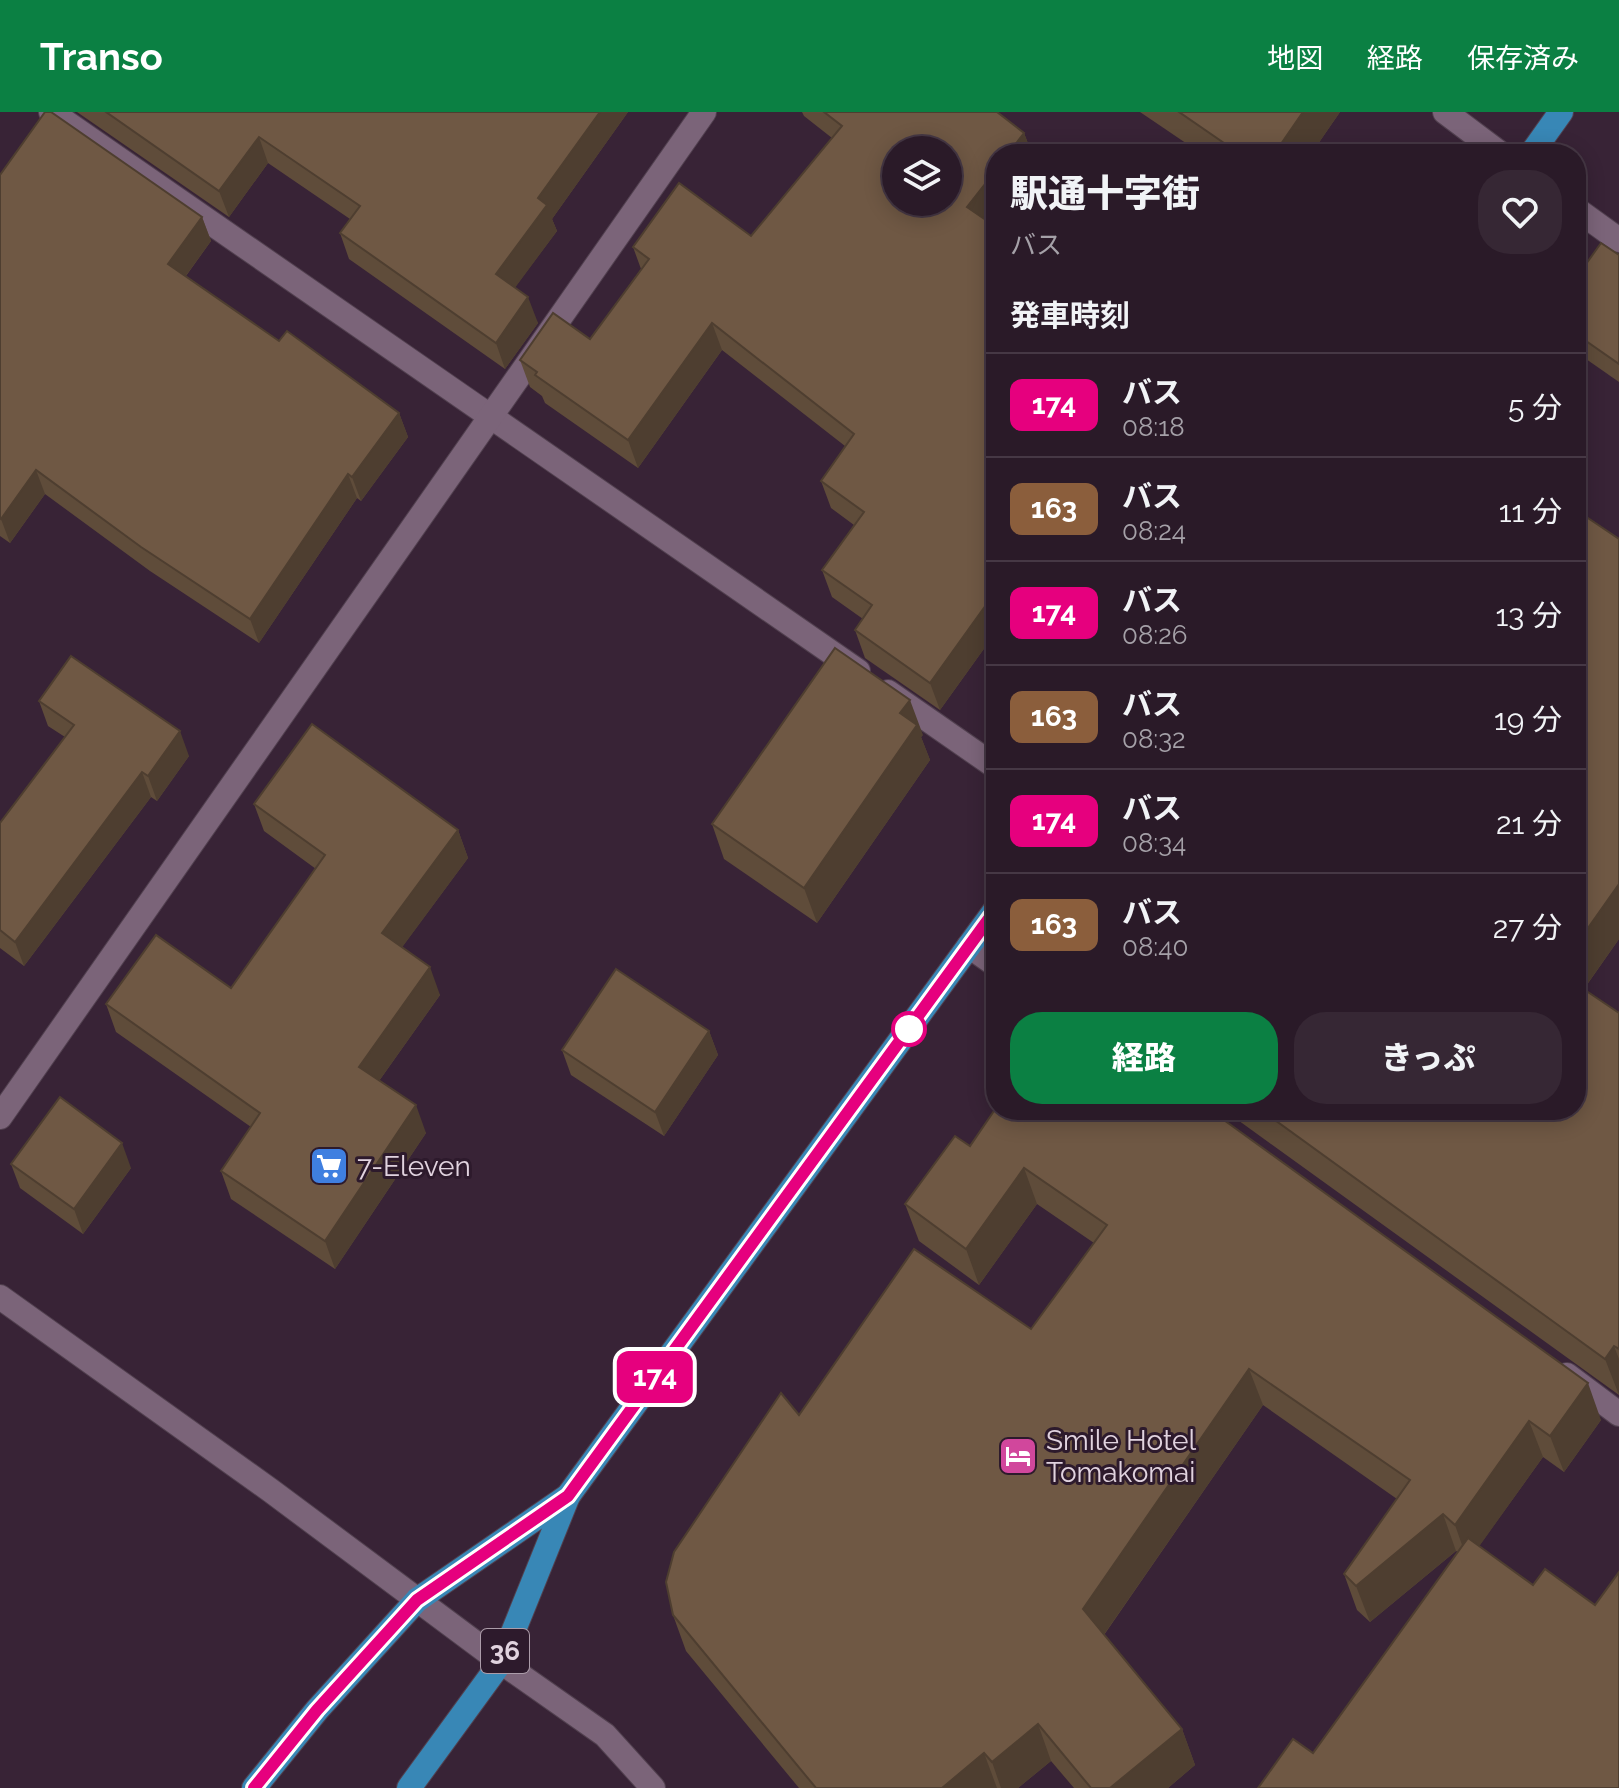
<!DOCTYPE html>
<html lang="ja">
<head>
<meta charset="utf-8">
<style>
	:root { --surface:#2a1a28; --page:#362734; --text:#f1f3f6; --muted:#a5a1a8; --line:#463845; --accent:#0b8043 }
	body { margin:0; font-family:Raleway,"Noto Sans JP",sans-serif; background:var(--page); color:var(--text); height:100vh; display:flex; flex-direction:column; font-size:30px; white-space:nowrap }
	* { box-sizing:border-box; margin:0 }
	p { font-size:26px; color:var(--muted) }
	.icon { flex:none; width:44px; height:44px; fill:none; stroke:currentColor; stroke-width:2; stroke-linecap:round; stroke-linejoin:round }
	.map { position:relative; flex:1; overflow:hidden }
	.details { position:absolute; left:986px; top:32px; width:600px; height:976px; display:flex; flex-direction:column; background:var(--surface); border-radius:32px; box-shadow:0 4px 20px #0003,0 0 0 2px var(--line) }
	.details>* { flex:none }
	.badge { padding:0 16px; border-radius:12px; font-size:28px; line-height:52px }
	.fabs { position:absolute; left:882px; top:24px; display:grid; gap:16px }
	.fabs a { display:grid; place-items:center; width:80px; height:80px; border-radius:50%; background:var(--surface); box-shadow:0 4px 20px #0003,0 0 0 2px var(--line); font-size:40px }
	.map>.badge { position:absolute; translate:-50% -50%; box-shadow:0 0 0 4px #fff }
	h2 { padding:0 24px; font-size:30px; line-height:72px }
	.round { display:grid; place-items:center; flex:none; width:84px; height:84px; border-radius:32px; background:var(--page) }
	.overview { display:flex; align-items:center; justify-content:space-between; height:136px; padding:0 24px }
	h1 { font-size:38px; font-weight:800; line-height:60px }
	.action { display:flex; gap:16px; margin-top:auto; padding:16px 24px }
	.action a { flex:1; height:92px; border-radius:32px; background:var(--accent); color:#fff; font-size:32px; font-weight:800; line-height:92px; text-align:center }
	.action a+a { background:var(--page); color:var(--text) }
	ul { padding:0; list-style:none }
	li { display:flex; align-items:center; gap:24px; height:104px; padding:0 24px; border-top:2px solid var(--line) }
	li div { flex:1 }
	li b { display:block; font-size:30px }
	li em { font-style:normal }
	li .badge { min-width:88px; font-weight:700; text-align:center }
	header { display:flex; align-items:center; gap:48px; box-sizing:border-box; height:112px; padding:0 40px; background:var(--accent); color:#fff }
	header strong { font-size:38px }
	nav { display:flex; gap:44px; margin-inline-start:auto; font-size:28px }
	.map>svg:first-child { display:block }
</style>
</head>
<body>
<header>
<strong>Transo</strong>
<nav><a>地図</a><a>経路</a><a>保存済み</a></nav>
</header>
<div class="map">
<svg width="1619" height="1676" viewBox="0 0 1619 1676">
	<rect width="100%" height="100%" fill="#382336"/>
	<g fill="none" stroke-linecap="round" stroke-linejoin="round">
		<g stroke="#51404f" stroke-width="26">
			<g id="minor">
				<path d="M 51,0 L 858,559"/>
				<path d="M 1445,0 L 1501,42"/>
				<path d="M 1576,97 L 1619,128"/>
				<path d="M 888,580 L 996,655"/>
				<path d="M 969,834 L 996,853"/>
				<path d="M 0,1005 L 704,0"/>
				<path d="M 1567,1263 L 1619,1302"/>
			</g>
		</g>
		<g stroke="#51404f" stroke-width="26">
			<path id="tertiary" d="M 0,1185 L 270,1378 L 501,1550 L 605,1623 L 653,1676"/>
		</g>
		<g stroke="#51404f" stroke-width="26">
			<g id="trunk">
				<path d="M 1531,42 L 1561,0"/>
				<path d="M 254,1676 L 317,1598 L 417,1488 L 568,1384"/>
				<path d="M 409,1676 L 501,1550 L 568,1384 L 996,797"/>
			</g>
		</g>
		<use href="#minor" stroke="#7b6479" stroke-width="24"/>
		<use href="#tertiary" stroke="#7b6479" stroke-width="24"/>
		<use href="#trunk" stroke="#3887b6" stroke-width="24"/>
	</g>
	<g fill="#5f4c3a">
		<path d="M 77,0 L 628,0 L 552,107 L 557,119 L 515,175 L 538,211 L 505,257 L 349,147 L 340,121 L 350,107 L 268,51 L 229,105 Z"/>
		<path d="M 802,0 L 997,0 L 1024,21 L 1032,42 L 996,42 L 996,98 L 987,109 L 996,115 L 996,520 L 940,598 L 865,546 L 855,518 L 863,507 L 832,485 L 822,458 L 854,413 L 831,396 L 821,369 L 845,334 L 722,238 L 638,356 L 545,291 L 542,284 L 530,275 L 520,248 L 590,227 L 641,157 L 633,135 L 751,124 L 832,26 L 804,4 Z"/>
		<path d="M 1140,0 L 1340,0 L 1311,42 L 1202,42 Z"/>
		<path d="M 0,63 L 202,105 L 211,129 L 186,164 L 279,229 L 399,301 L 408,325 L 361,389 L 357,386 L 259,531 L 150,459 L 45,382 L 10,431 L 0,424 Z"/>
		<path d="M 1619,143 L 1619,270 L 1576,240 L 1576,166 Z"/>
		<path d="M 1576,398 L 1619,427 L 1619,827 L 1584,877 L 1619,901 L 1619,1283 L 1224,998 L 1576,998 Z"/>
		<path d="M 39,589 L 189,644 L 157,689 L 151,685 L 24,854 L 0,836 L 0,711 L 65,625 L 48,614 Z"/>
		<path d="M 923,623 L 921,625 L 930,648 L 817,811 L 724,747 L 712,712 Z"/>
		<path d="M 254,692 L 458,718 L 468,746 L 402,835 L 440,883 L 379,969 L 426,1021 L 335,1157 L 231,1087 L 221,1059 L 251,1015 L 116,920 L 106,892 L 231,876 L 316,757 L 264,719 Z"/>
		<path d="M 709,919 L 718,943 L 664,1024 L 571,963 L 562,938 Z"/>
		<path d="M 996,996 L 1601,1308 L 1564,1360 L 1543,1345 L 1479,1434 L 1619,1676 L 1313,1641 L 1458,1440 L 1456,1439 L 1370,1510 L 1357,1498 L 1344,1462 L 1397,1387 L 1263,1293 L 1104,1523 L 1182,1617 L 1195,1653 L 1168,1676 L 1074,1676 L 1051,1649 L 1018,1676 L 799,1676 L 686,1539 L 673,1503 L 799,1303 L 1031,1217 L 1094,1131 L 1037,1092 L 979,1173 L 919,1129 L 905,1092 L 970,1034 Z"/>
		<path d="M 11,1052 L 131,1056 L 83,1122 L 20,1076 Z"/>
	</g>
	<g fill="#4e3e30">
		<path d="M 600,0 L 628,0 L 552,107 L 557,119 L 506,188 L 496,162 L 538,86 Z"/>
		<path d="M 1303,0 L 1340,0 L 1311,42 L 1274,42 Z"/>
		<path d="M 1024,21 L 1032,42 L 1008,42 Z"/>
		<path d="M 259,25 L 268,51 L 229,105 L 219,79 Z"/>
		<path d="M 996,58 L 996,98 L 977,123 L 967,95 Z"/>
		<path d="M 202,105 L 211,129 L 177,176 L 168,152 Z"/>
		<path d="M 528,185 L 538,211 L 505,257 L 496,231 Z"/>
		<path d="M 712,211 L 722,238 L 638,356 L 628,328 Z"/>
		<path d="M 399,301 L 408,325 L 361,389 L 352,365 Z"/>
		<path d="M 36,358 L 45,382 L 10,431 L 1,407 Z"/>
		<path d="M 348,362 L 357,386 L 259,531 L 250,507 Z"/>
		<path d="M 996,479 L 996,520 L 940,598 L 930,571 Z"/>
		<path d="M 910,588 L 923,623 L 921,625 L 930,648 L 817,811 L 804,776 L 900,601 Z"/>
		<path d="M 180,619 L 189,644 L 157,689 L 148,664 Z"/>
		<path d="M 142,660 L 151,685 L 24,854 L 15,830 Z"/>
		<path d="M 458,718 L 468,746 L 392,849 L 382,821 Z"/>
		<path d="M 1619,772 L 1619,827 L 1576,888 L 1576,833 Z"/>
		<path d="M 430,855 L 440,883 L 369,983 L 359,955 Z"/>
		<path d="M 709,919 L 718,943 L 664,1024 L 655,1000 Z"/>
		<path d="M 416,993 L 426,1021 L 335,1157 L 325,1129 Z"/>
		<path d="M 122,1031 L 131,1056 L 83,1122 L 74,1097 Z"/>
		<path d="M 1024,1056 L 1037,1092 L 979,1173 L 966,1137 Z"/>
		<path d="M 1614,1234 L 1619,1247 L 1619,1283 L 1605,1247 Z"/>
		<path d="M 1249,1257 L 1263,1293 L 1096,1534 L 1083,1497 Z"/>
		<path d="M 1588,1271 L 1601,1308 L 1564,1360 L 1550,1324 Z"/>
		<path d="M 1529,1309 L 1543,1345 L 1468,1450 L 1455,1413 Z"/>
		<path d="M 1443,1402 L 1456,1439 L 1370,1510 L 1356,1474 Z"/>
		<path d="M 1038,1612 L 1051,1649 L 1018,1676 L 1001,1676 L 992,1650 Z"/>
		<path d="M 1182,1617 L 1195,1653 L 1168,1676 L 1110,1676 Z"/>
		<path d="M 984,1641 L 997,1676 L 942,1676 Z"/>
	</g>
	<g fill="#6f5844" stroke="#4e3e30" stroke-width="2" fill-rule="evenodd">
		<path d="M 45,0 L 51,0 L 202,105 L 168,152 L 279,229 L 287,219 L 399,301 L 352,365 L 348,362 L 250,507 L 141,435 L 36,358 L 1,407 L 0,406 L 0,63 Z"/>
		<path d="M 106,0 L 600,0 L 538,86 L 547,93 L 496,162 L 528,185 L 496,231 L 340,121 L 360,94 L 259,25 L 219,79 Z"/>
		<path d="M 824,0 L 997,0 L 1024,21 L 1008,42 L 996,42 L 996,58 L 967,95 L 996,115 L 996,479 L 930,571 L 855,518 L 872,493 L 822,458 L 864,400 L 821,369 L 854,322 L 712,211 L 628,328 L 535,263 L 537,260 L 520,248 L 553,201 L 590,227 L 649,147 L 633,135 L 679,71 L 751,124 L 842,14 ZM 896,38 L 948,38 L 948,90 L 896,90 Z"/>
		<path d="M 1179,0 L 1303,0 L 1274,42 L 1240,42 Z"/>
		<path d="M 1601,131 L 1619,143 L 1619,252 L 1576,222 L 1576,166 Z"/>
		<path d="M 1576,398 L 1619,427 L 1619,772 L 1576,833 Z"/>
		<path d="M 835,536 L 910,588 L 900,601 L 917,613 L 804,776 L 712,712 Z"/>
		<path d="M 71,544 L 180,619 L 148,664 L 142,660 L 15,830 L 0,818 L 0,711 L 74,613 L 39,589 Z"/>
		<path d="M 312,612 L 458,718 L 382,821 L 430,855 L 359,955 L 416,993 L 325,1129 L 221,1059 L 260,1001 L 106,892 L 156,823 L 231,876 L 325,743 L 254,692 Z"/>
		<path d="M 616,857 L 709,919 L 655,1000 L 562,938 Z"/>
		<path d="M 1576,872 L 1619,901 L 1619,1237 L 1614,1234 L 1605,1247 L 1261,998 L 1576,998 Z"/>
		<path d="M 60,985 L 122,1031 L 74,1097 L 11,1052 Z"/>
		<path d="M 996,996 L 996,998 L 1210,998 L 1588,1271 L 1550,1324 L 1529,1309 L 1455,1413 L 1443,1402 L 1356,1474 L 1344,1462 L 1410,1368 L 1249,1257 L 1083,1497 L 1182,1617 L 1110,1676 L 1091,1676 L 1038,1612 L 992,1650 L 984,1641 L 942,1676 L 816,1676 L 673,1503 L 666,1470 L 674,1440 L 781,1281 L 799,1303 L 914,1137 L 1031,1217 L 1107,1113 L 1024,1056 L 966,1137 L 905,1092 L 955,1024 L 970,1034 Z"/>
		<path d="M 1468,1426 L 1533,1473 L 1545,1457 L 1595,1493 L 1619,1460 L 1619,1676 L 1258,1676 L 1293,1627 L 1313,1641 Z"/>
	</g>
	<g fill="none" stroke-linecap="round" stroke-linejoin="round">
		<g stroke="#fff" stroke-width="18">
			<path id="line" d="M 254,1676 L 317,1598 L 417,1488 L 568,1384 L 996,797"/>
		</g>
		<use href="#line" stroke="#e6007e" stroke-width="12"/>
	</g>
	<defs>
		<g id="supermarket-square" transform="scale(2)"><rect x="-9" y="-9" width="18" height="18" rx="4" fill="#3f7fe0" stroke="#2d1a2c"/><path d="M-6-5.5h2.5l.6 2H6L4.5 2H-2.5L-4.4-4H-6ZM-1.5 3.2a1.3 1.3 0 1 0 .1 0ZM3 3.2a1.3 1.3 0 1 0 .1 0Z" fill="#fff"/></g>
		<g id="hotel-square" transform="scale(2)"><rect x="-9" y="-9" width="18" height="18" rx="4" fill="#d1479c" stroke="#2d1a2c"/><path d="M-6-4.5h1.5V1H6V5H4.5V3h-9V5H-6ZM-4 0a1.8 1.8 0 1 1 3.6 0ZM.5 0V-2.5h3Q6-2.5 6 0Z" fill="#fff"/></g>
	</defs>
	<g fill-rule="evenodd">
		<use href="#supermarket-square" x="329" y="1054"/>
		<use href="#hotel-square" x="1018" y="1344"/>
	</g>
	<circle fill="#fff" stroke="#e6007e" stroke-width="4" cx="909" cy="917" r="16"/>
	<g text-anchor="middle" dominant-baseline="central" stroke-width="6" stroke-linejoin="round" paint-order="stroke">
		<rect fill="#2d1a2c" stroke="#ab9ca9" stroke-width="2" x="481" y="1517" width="48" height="44" rx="6"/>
		<g font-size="26" font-weight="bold" fill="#e1d3df">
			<text x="505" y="1539">36</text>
		</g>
		<g font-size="28" fill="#e1d3df" stroke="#2d1a2c" text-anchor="start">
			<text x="357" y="1054">7-Eleven</text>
			<text x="1046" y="1328">Smile Hotel<tspan x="1046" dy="32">Tomakomai</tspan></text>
		</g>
	</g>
</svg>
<div class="fabs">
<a><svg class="icon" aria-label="layers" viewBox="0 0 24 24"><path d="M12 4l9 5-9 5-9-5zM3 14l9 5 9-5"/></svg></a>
</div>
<b class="badge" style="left:655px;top:1265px;background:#e6007e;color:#fff">174</b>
<section class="details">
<div class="overview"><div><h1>駅通十字街</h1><p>バス</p></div><a class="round"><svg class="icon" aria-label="heart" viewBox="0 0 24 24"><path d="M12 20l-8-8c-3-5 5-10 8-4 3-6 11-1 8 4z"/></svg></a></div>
<h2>発車時刻</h2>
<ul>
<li><span class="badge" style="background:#e6007e;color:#fff">174</span><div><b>バス</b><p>08:18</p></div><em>5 分</em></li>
<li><span class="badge" style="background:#8b5e3c;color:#fff">163</span><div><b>バス</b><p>08:24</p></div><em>11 分</em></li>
<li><span class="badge" style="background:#e6007e;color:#fff">174</span><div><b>バス</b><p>08:26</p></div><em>13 分</em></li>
<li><span class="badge" style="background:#8b5e3c;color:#fff">163</span><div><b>バス</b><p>08:32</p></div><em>19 分</em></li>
<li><span class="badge" style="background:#e6007e;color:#fff">174</span><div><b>バス</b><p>08:34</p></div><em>21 分</em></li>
<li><span class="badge" style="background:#8b5e3c;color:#fff">163</span><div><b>バス</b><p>08:40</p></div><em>27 分</em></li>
</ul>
<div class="action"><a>経路</a><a>きっぷ</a></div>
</section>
</div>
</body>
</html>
